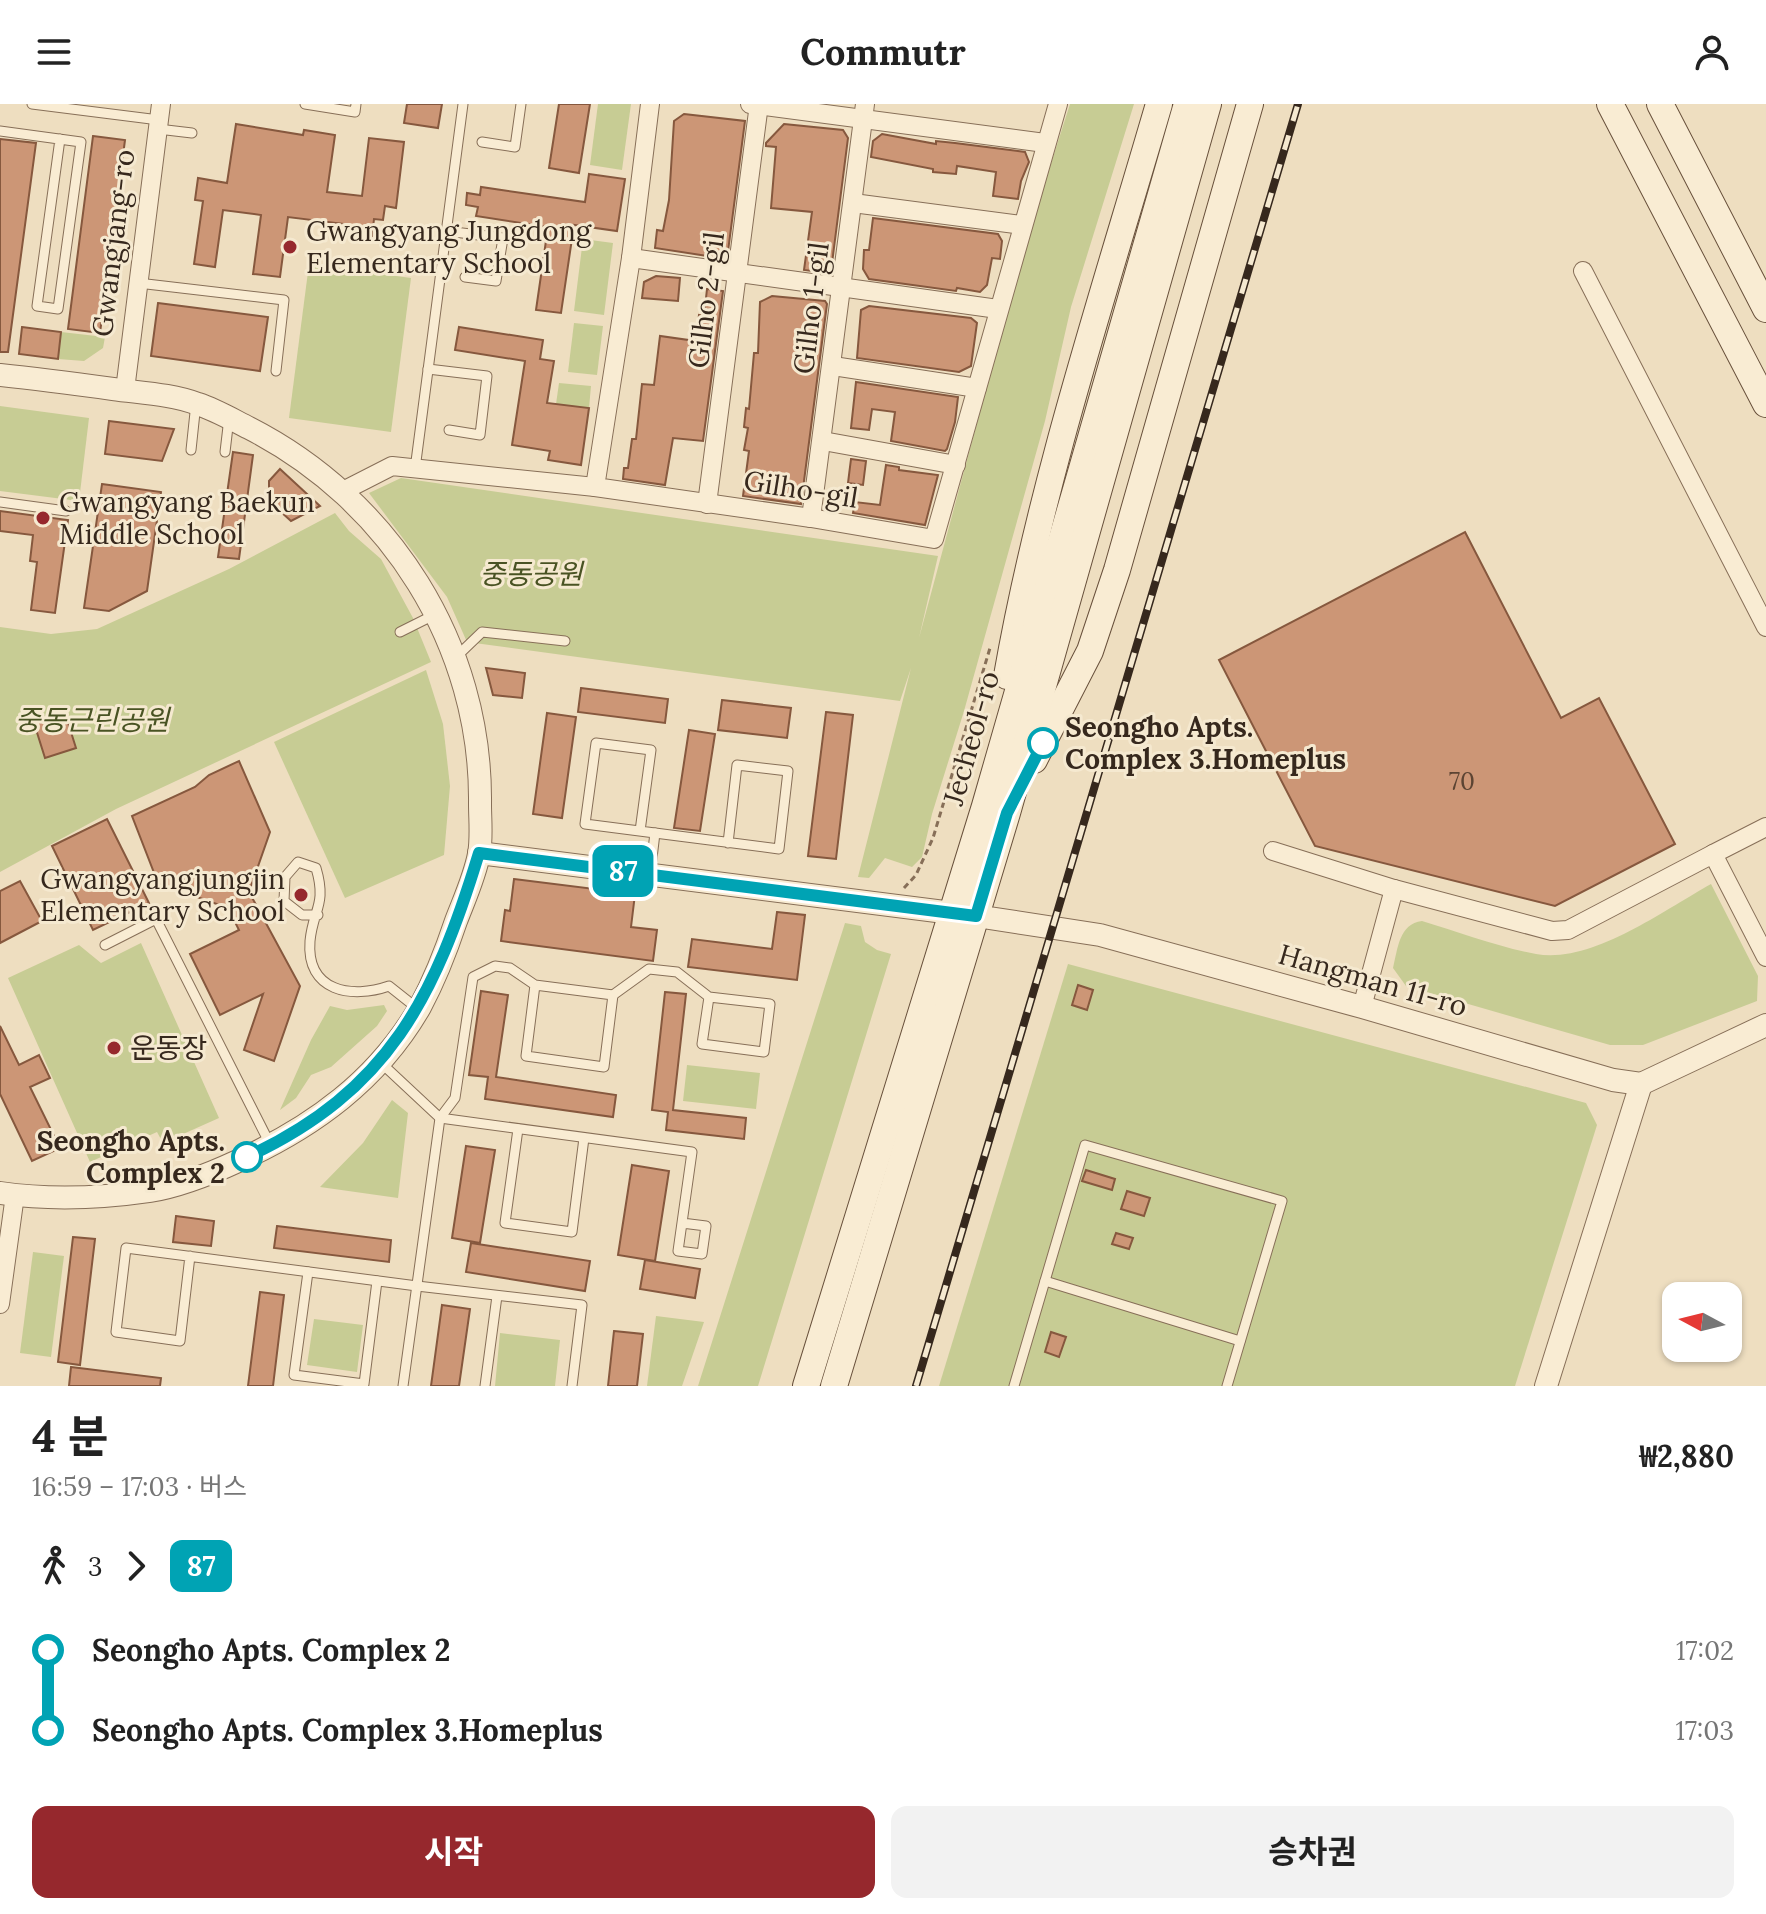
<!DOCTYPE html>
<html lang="ko">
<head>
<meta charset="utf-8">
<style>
	:root { --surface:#fff; --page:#f2f2f2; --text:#222; --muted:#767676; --accent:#96282d }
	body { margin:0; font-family:Lora,"Noto Sans KR",serif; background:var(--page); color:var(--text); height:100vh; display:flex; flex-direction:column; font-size:30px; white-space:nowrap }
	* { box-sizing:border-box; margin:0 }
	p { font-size:26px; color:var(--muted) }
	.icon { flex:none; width:44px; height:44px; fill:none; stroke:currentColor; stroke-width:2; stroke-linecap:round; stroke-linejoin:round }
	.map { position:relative; height:1282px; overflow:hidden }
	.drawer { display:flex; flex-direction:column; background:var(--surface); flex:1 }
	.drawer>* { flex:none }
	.badge { padding:0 16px; border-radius:12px; font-size:28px; line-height:52px }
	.needle { width:52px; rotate:277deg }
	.tools { position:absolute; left:1662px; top:1178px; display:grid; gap:16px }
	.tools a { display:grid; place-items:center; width:80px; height:80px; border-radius:16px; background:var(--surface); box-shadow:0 2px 6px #0004; font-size:40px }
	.map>.badge { position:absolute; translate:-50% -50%; box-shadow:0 0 0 4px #fff }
	.legs { display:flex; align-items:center; gap:12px; height:88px; padding:0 32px; font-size:26px }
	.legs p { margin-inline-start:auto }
	.head { display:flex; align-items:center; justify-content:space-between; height:136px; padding:0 32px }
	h1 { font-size:44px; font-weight:700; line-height:60px }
	.button { display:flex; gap:16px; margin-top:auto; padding:16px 32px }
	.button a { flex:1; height:92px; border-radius:16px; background:var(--accent); color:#fff; font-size:32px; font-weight:700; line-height:92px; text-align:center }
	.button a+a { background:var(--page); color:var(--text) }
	ul { padding:0 32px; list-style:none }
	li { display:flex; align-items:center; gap:28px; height:80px; font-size:30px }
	li i { display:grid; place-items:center; width:12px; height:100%; margin:0 10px; background:currentColor }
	li i::after { content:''; width:20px; height:20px; margin:-10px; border:6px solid; border-radius:50%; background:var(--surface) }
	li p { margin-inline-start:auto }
	li:first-child i { background:linear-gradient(#0000 50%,currentColor 0) }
	li:last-child i { background:linear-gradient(currentColor 50%,#0000 0) }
	header { display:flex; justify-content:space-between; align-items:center; height:104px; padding:0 32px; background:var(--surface); font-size:36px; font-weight:700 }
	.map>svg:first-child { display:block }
</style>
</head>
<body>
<header><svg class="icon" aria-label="menu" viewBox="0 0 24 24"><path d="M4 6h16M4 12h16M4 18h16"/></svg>Commutr<svg class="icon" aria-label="person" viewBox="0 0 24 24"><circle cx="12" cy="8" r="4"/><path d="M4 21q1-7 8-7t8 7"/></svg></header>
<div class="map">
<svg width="1766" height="1282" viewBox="0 0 1766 1282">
	<rect width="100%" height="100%" fill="#eedec0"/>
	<g fill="#c7cc94">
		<path d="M 598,0 L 631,0 L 622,66 L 590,61 Z"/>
		<path d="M 1070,0 L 1134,0 L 1071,203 L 1045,317 L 964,607 L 932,710 L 922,753 L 912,763 L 885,754 L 869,774 L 858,773 L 911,564 L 900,597 L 467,538 L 447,493 L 369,389 L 401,374 L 938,452 L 919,534 L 1025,141 Z"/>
		<path d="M 583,135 L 613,139 L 604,211 L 574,207 Z"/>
		<path d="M 309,160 L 411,174 L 391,328 L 289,314 Z"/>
		<path d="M 574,219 L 603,222 L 597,271 L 568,268 Z"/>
		<path d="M 61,228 L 105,233 L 103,244 L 84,257 L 58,255 Z"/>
		<path d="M 559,279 L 591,282 L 589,304 L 556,300 Z"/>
		<path d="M 0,302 L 89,314 L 79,397 L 0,387 Z"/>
		<path d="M 335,409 L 349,427 L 381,455 L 413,514 L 431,558 L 116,705 L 0,768 L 0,523 L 51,530 L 97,525 L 229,465 Z"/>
		<path d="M 426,566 L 443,620 L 450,682 L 444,751 L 345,794 L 274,638 Z"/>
		<path d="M 1711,780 L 1758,872 L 1757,897 L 1643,941 L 1610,941 L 1406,882 L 1393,864 C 1398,844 1399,820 1422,817 C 1459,828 1498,843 1536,850 C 1592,860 1664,806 1711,780 Z"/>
		<path d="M 845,819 L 861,822 L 865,838 L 877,846 L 891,850 L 758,1282 L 698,1282 Z"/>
		<path d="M 141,839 L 219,1014 L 163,1039 L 157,1028 L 90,1058 L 8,874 L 79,841 L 101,859 Z"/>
		<path d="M 1068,860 L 1586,999 L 1597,1021 L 1515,1282 L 939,1282 Z"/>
		<path d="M 384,901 L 387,907 L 377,922 L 331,963 L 311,971 L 296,994 L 280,1006 L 311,936 L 330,902 L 347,906 Z"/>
		<path d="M 687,961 L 760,969 L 756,1005 L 683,997 Z"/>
		<path d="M 392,996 L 408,1009 L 398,1094 L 320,1083 L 363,1039 Z"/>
		<path d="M 33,1148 L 64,1152 L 51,1253 L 20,1249 Z"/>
		<path d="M 656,1212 L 704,1218 L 682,1282 L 647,1282 Z"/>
		<path d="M 314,1215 L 363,1221 L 357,1268 L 307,1261 Z"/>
		<path d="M 500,1229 L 560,1236 L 555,1282 L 495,1282 Z"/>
	</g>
	<g fill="#cc9676" stroke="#86583e" stroke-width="2">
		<path d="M 407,0 L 442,0 L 438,24 L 404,19 Z"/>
		<path d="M 559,0 L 590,0 L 579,69 L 549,64 Z"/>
		<path d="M 684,10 L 745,17 L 727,155 L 655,144 L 657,126 L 663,127 L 669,96 L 674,17 Z"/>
		<path d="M 236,20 L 303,31 L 304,26 L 335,31 L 327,88 L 362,92 L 369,34 L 404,38 L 396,104 L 385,102 L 383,116 L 374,115 L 372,132 L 352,129 L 353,121 L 288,113 L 280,173 L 253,170 L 261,111 L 223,106 L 215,163 L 194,160 L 203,97 L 195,96 L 198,74 L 227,79 Z"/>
		<path d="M 784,20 L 843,26 L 848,34 L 831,167 L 828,169 L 804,166 L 812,108 L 771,104 L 776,43 L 766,42 L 766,39 Z"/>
		<path d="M 882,30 L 936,40 L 936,37 L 955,39 L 1025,48 L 1029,58 L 1021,77 L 1018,95 L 993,92 L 996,68 L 957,62 L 956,70 L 933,68 L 933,65 L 871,53 L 873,37 Z"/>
		<path d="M 93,32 L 125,36 L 100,229 L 68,225 Z"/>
		<path d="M 0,35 L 36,39 L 8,248 L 0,248 Z"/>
		<path d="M 589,70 L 625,75 L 617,127 L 574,121 L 561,209 L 536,206 L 548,123 L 476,112 L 478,103 L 466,101 L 467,89 L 480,91 L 481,83 L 585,98 Z"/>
		<path d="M 873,114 L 998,130 L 1002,137 L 1000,155 L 992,154 L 987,181 L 980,188 L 957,184 L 956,187 L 869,175 L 863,165 L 864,146 L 869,146 Z"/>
		<path d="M 656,172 L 680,174 L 678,197 L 642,194 L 644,178 Z"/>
		<path d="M 707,185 L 723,187 L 703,337 L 673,334 L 665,381 L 623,375 L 624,364 L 628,364 L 632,335 L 636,335 L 642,280 L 654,281 L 660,232 L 696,237 L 699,211 L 704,212 Z"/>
		<path d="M 772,192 L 825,197 L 827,200 L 801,400 L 743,392 L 749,347 L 744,346 L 748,324 L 744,323 L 746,304 L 749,305 L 754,249 L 758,249 L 760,198 Z"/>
		<path d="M 158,199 L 268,213 L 260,267 L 151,252 Z"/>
		<path d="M 869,202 L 971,214 L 977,219 L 971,262 L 959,268 L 857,254 L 861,206 Z"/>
		<path d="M 22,223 L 61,228 L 58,255 L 19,250 Z"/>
		<path d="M 459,223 L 543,236 L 540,255 L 554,257 L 547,299 L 589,304 L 581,361 L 548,356 L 550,347 L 512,341 L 525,257 L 455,246 Z"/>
		<path d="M 856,278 L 958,293 L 955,318 L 947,345 L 945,347 L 891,337 L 895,308 L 872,305 L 869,326 L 851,324 Z"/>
		<path d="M 109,317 L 174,325 L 162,357 L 105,350 Z"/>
		<path d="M 233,348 L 253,351 L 239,455 L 218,453 Z"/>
		<path d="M 851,355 L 866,357 L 863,381 L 848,379 Z"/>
		<path d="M 886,361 L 899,363 L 899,366 L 938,371 L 925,421 L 853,409 L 855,398 L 880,401 Z"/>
		<path d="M 280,365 L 320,402 L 291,417 L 269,397 L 269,377 Z"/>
		<path d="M 102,380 L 161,388 L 147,487 L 109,507 L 84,504 Z"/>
		<path d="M 0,407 L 68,416 L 55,509 L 31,506 L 37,458 L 30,457 L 33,431 L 0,427 Z"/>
		<path d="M 1465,428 L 1561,614 L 1599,594 L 1675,740 L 1555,802 L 1315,742 L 1219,556 Z"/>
		<path d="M 486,564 L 525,569 L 522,594 L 493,591 Z"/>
		<path d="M 581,584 L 668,595 L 665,619 L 578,608 Z"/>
		<path d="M 722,596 L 791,604 L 787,634 L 718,626 Z"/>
		<path d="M 826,608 L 853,611 L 836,755 L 808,752 Z"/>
		<path d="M 65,609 L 76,644 L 45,654 L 34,619 Z"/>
		<path d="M 547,609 L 576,613 L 562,714 L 533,710 Z"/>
		<path d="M 689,626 L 715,630 L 700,727 L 674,724 Z"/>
		<path d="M 239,657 L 270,728 L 249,788 L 300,882 L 274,957 L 244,946 L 263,890 L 220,911 L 190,850 L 239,826 L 228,804 L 158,779 L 132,712 L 195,683 L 209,671 Z"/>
		<path d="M 107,715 L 149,799 L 93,826 L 52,742 Z"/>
		<path d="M 514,775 L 635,790 L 631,823 L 657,826 L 653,857 L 501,837 L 505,806 L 510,807 Z"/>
		<path d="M 20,777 L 42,817 L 0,839 L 0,787 Z"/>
		<path d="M 777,808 L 805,811 L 797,876 L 688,863 L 692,835 L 772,845 Z"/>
		<path d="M 1078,881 L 1093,886 L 1087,906 L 1072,901 Z"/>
		<path d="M 481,887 L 508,891 L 496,973 L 616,991 L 613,1013 L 485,995 L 488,973 L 469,971 Z"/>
		<path d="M 665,888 L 686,890 L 673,1006 L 746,1014 L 744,1035 L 666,1026 L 668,1008 L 652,1006 Z"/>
		<path d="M 0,922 L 19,961 L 39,951 L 50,974 L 30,983 L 60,1044 L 32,1057 L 0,990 Z"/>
		<path d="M 466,1042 L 495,1046 L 480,1139 L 452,1134 Z"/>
		<path d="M 632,1061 L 669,1067 L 655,1157 L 618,1151 Z"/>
		<path d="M 1086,1066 L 1115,1075 L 1112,1086 L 1082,1077 Z"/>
		<path d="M 1127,1087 L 1150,1094 L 1144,1112 L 1121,1105 Z"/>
		<path d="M 176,1112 L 214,1117 L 211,1142 L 173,1138 Z"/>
		<path d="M 277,1122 L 391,1136 L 389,1158 L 274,1144 Z"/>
		<path d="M 1116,1129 L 1133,1134 L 1129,1145 L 1112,1140 Z"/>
		<path d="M 73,1133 L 95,1135 L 80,1261 L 58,1258 Z"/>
		<path d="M 471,1139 L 590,1157 L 585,1187 L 466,1168 Z"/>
		<path d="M 645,1156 L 700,1165 L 695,1194 L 640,1185 Z"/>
		<path d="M 260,1188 L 284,1191 L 273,1282 L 248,1282 Z"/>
		<path d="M 442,1201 L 470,1205 L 459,1282 L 431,1282 Z"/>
		<path d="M 614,1227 L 643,1230 L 637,1282 L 608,1282 Z"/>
		<path d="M 1051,1228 L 1066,1233 L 1059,1253 L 1045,1248 Z"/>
		<path d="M 71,1263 L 161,1274 L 160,1282 L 69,1282 Z"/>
	</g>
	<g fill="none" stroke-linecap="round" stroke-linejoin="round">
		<g stroke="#876f58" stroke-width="11">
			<g id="service">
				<path d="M 32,0 L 159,16"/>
				<path d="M 305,0 L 355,8 L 356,0"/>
				<path d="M 158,25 L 192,29"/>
				<path d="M 0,27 L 81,38 L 58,205 L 37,202 L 60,35"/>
				<path d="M 482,38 L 515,43 L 521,0"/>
				<path d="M 446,127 L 503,134 L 496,177 L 465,173"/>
				<path d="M 138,179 L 284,196 L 276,267"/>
				<path d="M 428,265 L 487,272 L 480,331 L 449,326"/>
				<path d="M 191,346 L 196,299"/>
				<path d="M 225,348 L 229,314"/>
				<path d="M 415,365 L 463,0"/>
				<path d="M 0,398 L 66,407"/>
				<path d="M 400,528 L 434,511"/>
				<path d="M 456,553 L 482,528 L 565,537"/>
				<path d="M 640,727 L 651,646 L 596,639 L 585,720 L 655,729 L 650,771"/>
				<path d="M 655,729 L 779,745 L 788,667 L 737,661 L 728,739"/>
				<path d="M 318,811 L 302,811 L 284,797 L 285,773 L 298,758 L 316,764 C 327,801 313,805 310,837 C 306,888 352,895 389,882 L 418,905"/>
				<path d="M 105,841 L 156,815 L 271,1042"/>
				<path d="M 613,891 L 649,865 L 677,868 L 709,893 L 770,900 L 764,948 L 702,940 L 709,893"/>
				<path d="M 379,957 L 440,1014 L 692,1048 L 678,1147 L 702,1150 L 706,1122 L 682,1119"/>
				<path d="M 518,1025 L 505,1119 L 572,1128 L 584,1034"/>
				<path d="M 190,1152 L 180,1237 L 116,1228 L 126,1144 L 417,1182 L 582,1201 L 572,1282"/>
				<path d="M 308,1168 L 294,1271 L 364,1280 L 377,1177"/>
				<path d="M 1045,1177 L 1240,1237"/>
				<path d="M 403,1282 L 440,1014 L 455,994 L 473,873 L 495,862 L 510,864 L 535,881 L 613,891 L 604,963 L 526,952 L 535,881"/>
				<path d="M 485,1282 L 497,1192"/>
				<path d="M 1014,1282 L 1085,1041 L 1282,1097 L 1227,1282"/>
			</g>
		</g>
		<g stroke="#876f58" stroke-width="20">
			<g id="minor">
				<path d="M 650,0 L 631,154 L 595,383 L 811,414 L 934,435 L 1058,0"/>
				<path d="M 750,0 L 1045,39"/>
				<path d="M 853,99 L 1022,121"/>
				<path d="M 631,154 L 998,205"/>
				<path d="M 1583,167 L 1766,523"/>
				<path d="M 833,262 L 977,284"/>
				<path d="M 125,286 L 161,0"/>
				<path d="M 823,337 L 956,361"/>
				<path d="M 343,387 L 392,362 L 595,383"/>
				<path d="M 707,400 L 759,0"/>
				<path d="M 811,414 L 865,0"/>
				<path d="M 1766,723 L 1713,750 L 1766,853"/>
				<path d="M 1273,747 L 1394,785 L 1552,827 L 1568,826 L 1713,750"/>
				<path d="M 1362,903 L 1394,785"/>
				<path d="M 0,1200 L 15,1091"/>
			</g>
		</g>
		<g stroke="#876f58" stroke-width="24">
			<g id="tertiary">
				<path d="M 0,271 C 38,275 76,280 113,285 C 142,289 171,290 198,300 C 216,306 233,316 249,324 C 390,396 482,541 480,700 C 480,716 482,734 479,750 C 475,772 464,796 456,817 C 446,847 435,875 420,903 C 378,976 313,1023 238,1057 C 210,1070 180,1082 150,1087 C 102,1094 48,1096 0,1089"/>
				<path d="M 479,749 L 976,812 L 1100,831 L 1362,903 L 1613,976 L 1641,980 L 1766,921"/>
				<path d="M 1546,1282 L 1641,980"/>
			</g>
		</g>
		<g stroke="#68503b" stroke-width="28">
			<g id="secondary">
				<path d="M 1610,0 L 1766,300"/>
				<path d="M 1660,0 L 1766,205"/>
				<path d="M 1007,572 C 1041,378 1104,189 1159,0"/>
				<path d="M 1034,656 L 1090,547 L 1117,466 L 1250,0"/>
				<path d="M 806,1282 L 985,702 L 1187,0"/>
				<path d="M 834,1282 L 1007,709 L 1208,0"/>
			</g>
		</g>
		<path stroke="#876f58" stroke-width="3" stroke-dasharray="6 4" stroke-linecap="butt" d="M 904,784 L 916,771 L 933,734 L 990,544"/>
		<use href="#service" stroke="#f9ecd3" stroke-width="9"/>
		<use href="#minor" stroke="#f9ecd3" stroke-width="18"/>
		<use href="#tertiary" stroke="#f9ecd3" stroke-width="22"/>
		<use href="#secondary" stroke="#f9ecd3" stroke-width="26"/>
		<g stroke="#36281d" stroke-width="8">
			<path id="rail" d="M 916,1282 L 1298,0"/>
		</g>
		<use href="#rail" stroke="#f5e9d0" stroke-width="5" stroke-dasharray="15" stroke-linecap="butt"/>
	</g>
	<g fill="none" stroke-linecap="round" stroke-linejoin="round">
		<g stroke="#fff" stroke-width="18">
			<path id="line-1" d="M 247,1053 C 389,987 435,893 479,749 L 976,812 L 1007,709 L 1043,639"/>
		</g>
		<use href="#line-1" stroke="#00a3b4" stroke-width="12"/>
	</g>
	<g fill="#96282d" stroke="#f5e9d0" stroke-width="3">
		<circle cx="290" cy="143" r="8"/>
		<circle cx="43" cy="414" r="8"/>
		<circle cx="301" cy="791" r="8"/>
		<circle cx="114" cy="944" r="8"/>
	</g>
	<g fill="#fff" stroke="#00a3b4" stroke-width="4">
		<circle cx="1043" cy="639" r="14"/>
		<circle cx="247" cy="1053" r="14"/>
	</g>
	<g text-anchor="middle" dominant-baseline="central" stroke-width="6" stroke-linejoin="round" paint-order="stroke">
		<g font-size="24" fill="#5c4433">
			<text x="1462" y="677">70</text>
		</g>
		<g font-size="28" fill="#36281d" stroke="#f5e9d0" text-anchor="start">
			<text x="306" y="127">Gwangyang Jungdong<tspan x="306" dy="32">Elementary School</tspan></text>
			<text x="59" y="398">Gwangyang Baekun<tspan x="59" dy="32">Middle School</tspan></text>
			<text x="285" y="775" text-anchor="end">Gwangyangjungjin<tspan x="285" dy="32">Elementary School</tspan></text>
			<text x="130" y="944">운동장</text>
		</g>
		<g font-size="28" fill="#36281d" stroke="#f5e9d0">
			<text transform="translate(113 139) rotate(-83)">Gwangjang-ro</text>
			<text transform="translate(706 196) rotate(-83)">Gilho 2-gil</text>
			<text transform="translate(811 204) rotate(-83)">Gilho 1-gil</text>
			<text transform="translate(801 385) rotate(9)">Gilho-gil</text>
			<text transform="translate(971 634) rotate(-74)">Jecheol-ro</text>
			<text transform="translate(1373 876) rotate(16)">Hangman 11-ro</text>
		</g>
		<g font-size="28" font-style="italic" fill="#495323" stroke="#f5e9d0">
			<text x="531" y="470">중동공원</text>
			<text x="92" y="616">중동근린공원</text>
		</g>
		<g font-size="28" font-weight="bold" fill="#36281d" stroke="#f5e9d0" text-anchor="start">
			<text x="1065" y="623">Seongho Apts.<tspan x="1065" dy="32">Complex 3.Homeplus</tspan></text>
			<text x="225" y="1037" text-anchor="end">Seongho Apts.<tspan x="225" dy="32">Complex 2</tspan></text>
		</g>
	</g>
</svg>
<div class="tools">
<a><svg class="needle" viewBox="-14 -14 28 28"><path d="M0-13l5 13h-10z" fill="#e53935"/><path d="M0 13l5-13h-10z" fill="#767676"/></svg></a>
</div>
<b class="badge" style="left:623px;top:767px;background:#00a3b4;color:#fff">87</b>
</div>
<section class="drawer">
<div class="head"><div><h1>4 분</h1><p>16:59 – 17:03 · 버스</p></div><b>₩2,880</b></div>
<div class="legs"><svg class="icon" aria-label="walk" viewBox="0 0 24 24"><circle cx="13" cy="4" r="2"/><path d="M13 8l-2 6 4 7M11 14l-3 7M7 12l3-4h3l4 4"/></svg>3<svg class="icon" aria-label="forward" viewBox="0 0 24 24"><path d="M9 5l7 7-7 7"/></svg><b class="badge" style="background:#00a3b4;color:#fff">87</b></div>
<ul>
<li><i style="color:#00a3b4"></i><b>Seongho Apts. Complex 2</b><p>17:02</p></li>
<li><i style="color:#00a3b4"></i><b>Seongho Apts. Complex 3.Homeplus</b><p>17:03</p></li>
</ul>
<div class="button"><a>시작</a><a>승차권</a></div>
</section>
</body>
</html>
